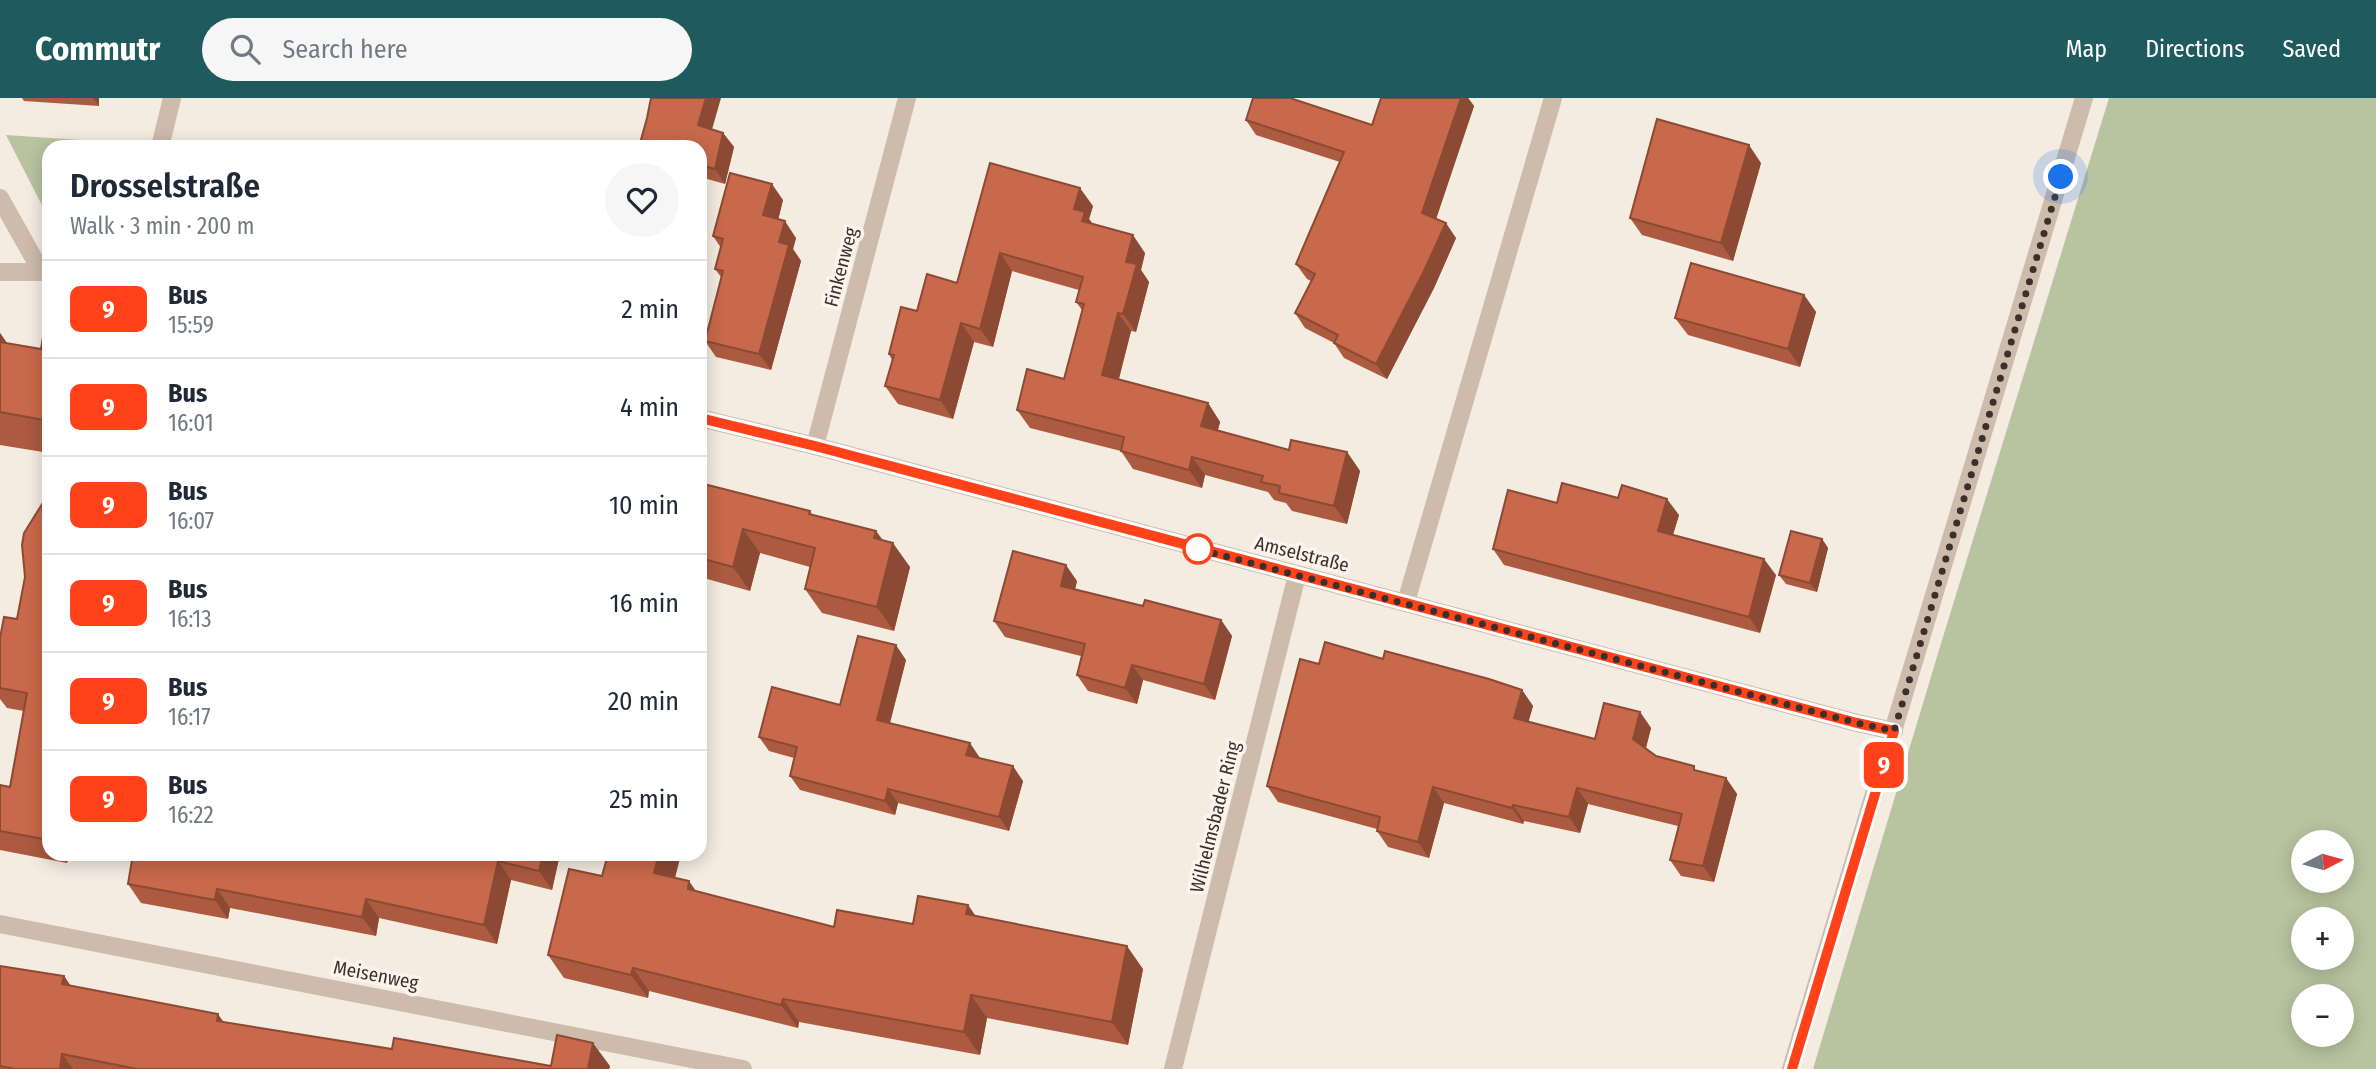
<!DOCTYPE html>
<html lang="en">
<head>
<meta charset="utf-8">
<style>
	:root { --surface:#fff; --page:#f6f6f7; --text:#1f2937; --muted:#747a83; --line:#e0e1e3; --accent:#1f5a5e }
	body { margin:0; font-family:"Fira Sans Condensed",sans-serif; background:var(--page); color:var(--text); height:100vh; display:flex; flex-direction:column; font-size:26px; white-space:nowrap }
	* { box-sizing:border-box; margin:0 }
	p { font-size:23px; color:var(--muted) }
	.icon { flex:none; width:38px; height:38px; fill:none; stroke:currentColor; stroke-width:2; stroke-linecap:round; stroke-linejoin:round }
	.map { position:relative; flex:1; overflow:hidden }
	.details { position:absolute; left:42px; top:42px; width:665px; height:721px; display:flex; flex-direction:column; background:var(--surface); border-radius:21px; box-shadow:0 4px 18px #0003 }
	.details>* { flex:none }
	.badge { padding:0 14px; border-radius:10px; font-size:24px; line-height:46px }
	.needle { width:46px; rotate:84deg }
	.tools { position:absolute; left:2291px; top:732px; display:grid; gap:14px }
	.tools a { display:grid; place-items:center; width:63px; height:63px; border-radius:50%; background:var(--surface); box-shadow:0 4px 18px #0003; font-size:35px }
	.you { position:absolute; width:35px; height:35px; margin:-18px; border:5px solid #fff; border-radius:50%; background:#1a73e8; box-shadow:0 0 0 10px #1a73e833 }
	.map>.badge { position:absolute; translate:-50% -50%; box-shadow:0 0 0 4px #fff }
	.round { display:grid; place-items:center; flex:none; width:74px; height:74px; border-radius:37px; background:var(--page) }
	.overview { display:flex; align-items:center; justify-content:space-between; height:119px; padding:0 28px }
	h1 { font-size:33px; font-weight:600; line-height:52px }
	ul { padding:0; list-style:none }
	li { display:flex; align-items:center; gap:21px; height:98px; padding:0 28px; border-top:2px solid var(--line) }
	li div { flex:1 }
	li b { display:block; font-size:26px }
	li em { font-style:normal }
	li .badge { min-width:77px; font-weight:700; text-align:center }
	header { display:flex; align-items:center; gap:42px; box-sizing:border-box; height:98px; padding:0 35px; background:var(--accent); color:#fff }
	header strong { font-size:33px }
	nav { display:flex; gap:38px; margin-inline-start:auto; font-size:24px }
	.search { width:490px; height:63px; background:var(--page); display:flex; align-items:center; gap:18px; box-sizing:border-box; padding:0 24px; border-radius:38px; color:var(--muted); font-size:26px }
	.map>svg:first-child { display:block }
</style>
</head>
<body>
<header>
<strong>Commutr</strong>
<div class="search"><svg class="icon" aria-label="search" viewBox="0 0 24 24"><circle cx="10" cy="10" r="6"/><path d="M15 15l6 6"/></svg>Search here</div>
<nav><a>Map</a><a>Directions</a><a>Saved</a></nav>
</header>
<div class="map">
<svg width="2376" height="971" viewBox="0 0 2376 971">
	<rect width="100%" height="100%" fill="#f4ebe1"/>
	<g fill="#b8c4a0" fill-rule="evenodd">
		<path d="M 2109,0 L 2376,0 L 2376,971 L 1813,971 L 1939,552 ZM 2303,744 L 2342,744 L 2342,782 L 2303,782 ZM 2303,821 L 2342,821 L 2342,859 L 2303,859 ZM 2303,898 L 2342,898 L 2342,936 L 2303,936 Z"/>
		<path d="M 6,37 L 125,45 L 124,49 L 49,49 L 49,121 Z"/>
	</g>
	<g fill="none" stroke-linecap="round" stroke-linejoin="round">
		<g stroke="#cdbbac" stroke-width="18">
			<path d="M 160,49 L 172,0"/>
			<path d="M 0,100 L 41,173"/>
			<path d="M 0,174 L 49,174"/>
			<path d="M 700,320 L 815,348 L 1857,625 L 1894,633"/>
			<path d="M 815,348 L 907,0"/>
			<path d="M 1406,504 L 1553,0"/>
			<path d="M 0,826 L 743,971"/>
			<path d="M 1173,971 L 1297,477"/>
		</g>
		<path stroke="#cdbbac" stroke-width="18" d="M 1791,971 L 2084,0"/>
	</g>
	<g fill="#ac5a40">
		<path d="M 22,0 L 99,0 L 99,8 L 24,3 Z"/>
		<path d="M 1381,0 L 1468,0 L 1474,8 L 1436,121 L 1456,140 L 1434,190 L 1387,281 L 1344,260 L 1334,245 L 1305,230 L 1295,215 L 1311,183 L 1307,181 L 1296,166 L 1340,64 L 1256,37 L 1246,22 L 1372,27 Z"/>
		<path d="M 712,31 L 723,35 L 734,49 L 725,86 L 700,79 L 700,49 Z"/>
		<path d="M 990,65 L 1093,108 L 1089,121 L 1093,126 L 1145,155 L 1141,172 L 1149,184 L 1136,234 L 1131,233 L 1119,281 L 1208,305 L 1220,324 L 1218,332 L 1289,352 L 1347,354 L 1360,373 L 1347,426 L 1292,413 L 1286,405 L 1274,402 L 1268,394 L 1205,377 L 1202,390 L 1133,371 L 1121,353 L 1030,330 L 1017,312 L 1064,281 L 1082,212 L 1076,204 L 1079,192 L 1012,173 L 993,249 L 974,244 L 953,321 L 898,306 L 885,288 L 892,262 L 889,256 L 917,213 L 957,185 Z"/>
		<path d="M 1761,65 L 1733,163 L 1642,137 L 1630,120 Z"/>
		<path d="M 783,102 L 778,122 L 796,140 L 793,151 L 801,163 L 771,272 L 716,259 L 705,243 L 721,179 L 715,171 L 721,150 L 713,138 Z"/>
		<path d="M 1804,197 L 1816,214 L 1800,269 L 1688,237 L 1675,220 Z"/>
		<path d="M 49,222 L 49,355 L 0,347 L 0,235 L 7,245 L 41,251 Z"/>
		<path d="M 700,385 L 810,413 L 812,416 L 883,442 L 910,469 L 894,533 L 822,515 L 805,491 L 810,469 L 760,455 L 750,493 L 700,479 Z"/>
		<path d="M 49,404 L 49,756 L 69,756 L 67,765 L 0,752 L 0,687 L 10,689 L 24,613 L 7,610 L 0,601 L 0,540 L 17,521 Z"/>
		<path d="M 1557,405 L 1679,417 L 1673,437 L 1776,477 L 1760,535 L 1504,467 L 1493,451 Z"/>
		<path d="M 1822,441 L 1828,450 L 1817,494 L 1786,486 L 1779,477 Z"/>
		<path d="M 1077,483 L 1075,491 L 1143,508 L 1221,522 L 1232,538 L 1215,602 L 1143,582 L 1137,606 L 1088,593 L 1077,577 L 1081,558 L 1005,539 L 994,523 Z"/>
		<path d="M 1383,561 L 1522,592 L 1533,608 L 1528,624 L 1595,641 L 1640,614 L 1651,630 L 1646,650 L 1656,658 L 1698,673 L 1726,680 L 1737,696 L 1714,784 L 1681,778 L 1670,762 L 1678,728 L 1588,706 L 1580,735 L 1524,723 L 1523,726 L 1444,705 L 1429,760 L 1388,749 L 1377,733 L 1377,731 L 1278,704 L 1267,688 L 1319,566 Z"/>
		<path d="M 906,562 L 890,625 L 979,660 L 1023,683 L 1009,733 L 898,705 L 895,717 L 800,692 L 790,678 L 794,660 L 769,653 L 759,639 L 840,607 Z"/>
		<path d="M 560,756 L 552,792 L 511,782 L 497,846 L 379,820 L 376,838 L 230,810 L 228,821 L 141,805 L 128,786 Z"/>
		<path d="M 681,756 L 675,780 L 697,794 L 834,829 L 913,826 L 968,807 L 975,818 L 1143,871 L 1128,947 L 987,920 L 980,957 L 799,924 L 798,930 L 649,893 L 648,900 L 564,880 L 548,857 L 602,778 Z"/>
		<path d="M 0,868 L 64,878 L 70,887 L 224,924 L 392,951 L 551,968 L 610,968 L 609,971 L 0,971 Z"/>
	</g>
	<g fill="#8c4a34">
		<path d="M 93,0 L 99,0 L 99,8 Z"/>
		<path d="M 706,0 L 721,0 L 709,42 L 698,27 Z"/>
		<path d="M 1461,0 L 1468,0 L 1474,8 L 1433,130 L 1422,115 Z"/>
		<path d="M 723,35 L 734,49 L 725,86 L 715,71 Z"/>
		<path d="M 1749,47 L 1761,65 L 1733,163 L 1721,145 Z"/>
		<path d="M 772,86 L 783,102 L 775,134 L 763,117 Z"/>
		<path d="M 1080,90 L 1093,108 L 1089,121 L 1097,133 L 1095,141 L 1074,111 Z"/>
		<path d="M 785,123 L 796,140 L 793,151 L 801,163 L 771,272 L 759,256 L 779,144 Z"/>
		<path d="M 1446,125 L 1456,140 L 1434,190 L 1387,281 L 1376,266 Z"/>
		<path d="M 1133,137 L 1145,155 L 1141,172 L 1149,184 L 1136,234 L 1123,216 L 1126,164 Z"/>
		<path d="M 1000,155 L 1012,173 L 993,249 L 980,231 Z"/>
		<path d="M 1804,197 L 1816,214 L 1800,269 L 1788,251 Z"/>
		<path d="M 1118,215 L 1131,233 L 1115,295 L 1102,277 Z"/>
		<path d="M 961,225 L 974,244 L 953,321 L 940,302 Z"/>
		<path d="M 0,235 L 9,248 L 0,271 Z"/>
		<path d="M 1208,305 L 1220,324 L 1214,346 L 1201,328 Z"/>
		<path d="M 1347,354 L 1360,373 L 1347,426 L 1334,408 Z"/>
		<path d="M 1192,359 L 1205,377 L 1202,390 L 1189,372 Z"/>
		<path d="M 1667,401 L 1679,417 L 1669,449 L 1658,433 Z"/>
		<path d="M 743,431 L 760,455 L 750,493 L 733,469 Z"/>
		<path d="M 876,433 L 891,453 L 893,445 L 910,469 L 894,533 L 877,509 L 874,440 Z"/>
		<path d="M 1822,441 L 1828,450 L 1817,494 L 1810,485 Z"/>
		<path d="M 1764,461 L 1776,477 L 1760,535 L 1749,519 Z"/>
		<path d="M 1066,467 L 1077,483 L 1072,504 L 1061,488 Z"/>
		<path d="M 1221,522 L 1232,538 L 1215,602 L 1204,586 Z"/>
		<path d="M 896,547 L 906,562 L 887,636 L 877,622 Z"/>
		<path d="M 1132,567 L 1143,582 L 1137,606 L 1125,590 Z"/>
		<path d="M 1522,592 L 1533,608 L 1525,636 L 1514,620 Z"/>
		<path d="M 1640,614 L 1651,630 L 1644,657 L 1633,641 Z"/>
		<path d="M 970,645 L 980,660 L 966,657 Z"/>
		<path d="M 1013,668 L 1023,683 L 1009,733 L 999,719 Z"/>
		<path d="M 1726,680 L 1737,696 L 1714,784 L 1703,768 Z"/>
		<path d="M 1433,689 L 1444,705 L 1429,760 L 1418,744 Z"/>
		<path d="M 1577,690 L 1588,706 L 1580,735 L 1569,719 Z"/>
		<path d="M 888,691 L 898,705 L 895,717 L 885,703 Z"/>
		<path d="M 1513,707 L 1524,723 L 1523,726 L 1512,710 Z"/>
		<path d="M 61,756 L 69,756 L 67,765 Z"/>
		<path d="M 543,756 L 560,756 L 552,792 L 539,773 Z"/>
		<path d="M 659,756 L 681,756 L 670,798 L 654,775 Z"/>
		<path d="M 498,763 L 511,782 L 497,846 L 484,827 Z"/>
		<path d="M 689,783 L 705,806 L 688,791 Z"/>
		<path d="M 217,791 L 230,810 L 228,821 L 215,802 Z"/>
		<path d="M 366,801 L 379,820 L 376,838 L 362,819 Z"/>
		<path d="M 968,807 L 984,830 L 966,816 Z"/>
		<path d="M 1127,848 L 1143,871 L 1128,947 L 1112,924 Z"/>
		<path d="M 633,870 L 649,893 L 648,900 L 631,877 Z"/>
		<path d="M 64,878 L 80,902 L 62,886 Z"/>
		<path d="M 971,897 L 987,920 L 980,957 L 964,934 Z"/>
		<path d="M 783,901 L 799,924 L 798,930 L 781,907 Z"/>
		<path d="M 218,916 L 234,939 L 217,923 Z"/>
		<path d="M 593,945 L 610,968 L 609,971 L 588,971 Z"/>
		<path d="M 62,956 L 73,971 L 60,971 Z"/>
	</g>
	<g fill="#c8694b" stroke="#8c4a34" stroke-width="2">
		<path d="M 651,0 L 706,0 L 698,27 L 723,35 L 715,71 L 700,67 L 700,49 L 639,49 L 647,20 Z"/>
		<path d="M 1253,0 L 1290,0 L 1372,27 L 1381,0 L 1461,0 L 1422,115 L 1446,125 L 1423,175 L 1376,266 L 1334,245 L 1338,237 L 1295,215 L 1315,176 L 1296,166 L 1344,54 L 1246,22 Z"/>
		<path d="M 1657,21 L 1749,47 L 1721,145 L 1630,120 Z"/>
		<path d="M 990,65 L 1080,90 L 1074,111 L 1085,114 L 1082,123 L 1133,137 L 1126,164 L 1137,166 L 1123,216 L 1118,215 L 1102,277 L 1208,305 L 1201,328 L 1289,352 L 1291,342 L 1347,354 L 1334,408 L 1279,395 L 1280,388 L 1261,384 L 1263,378 L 1192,359 L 1189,372 L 1121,353 L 1124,339 L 1017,312 L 1027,271 L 1064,281 L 1084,206 L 1076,204 L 1083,179 L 1000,155 L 980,231 L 961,225 L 940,302 L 885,288 L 894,257 L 889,256 L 901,209 L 917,213 L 927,176 L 957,185 Z"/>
		<path d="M 730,75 L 772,86 L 763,117 L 785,123 L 779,144 L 789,147 L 759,256 L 705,243 L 723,173 L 715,171 L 723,141 L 713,138 Z"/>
		<path d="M 1691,165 L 1804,197 L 1788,251 L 1675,220 Z"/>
		<path d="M 46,221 L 49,222 L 49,323 L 0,314 L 0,244 L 41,251 Z"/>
		<path d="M 700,385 L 810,413 L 809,416 L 876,433 L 874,440 L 893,445 L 877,509 L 805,491 L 815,450 L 743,431 L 733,469 L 700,460 Z"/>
		<path d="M 1562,385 L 1618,400 L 1622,387 L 1667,401 L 1658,433 L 1764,461 L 1749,519 L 1493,451 L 1508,392 L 1557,405 Z"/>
		<path d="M 44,403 L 49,404 L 49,742 L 0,733 L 0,687 L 10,689 L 27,595 L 0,590 L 0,540 L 4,519 L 17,521 L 25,479 L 22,447 L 24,435 Z"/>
		<path d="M 1791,433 L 1822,441 L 1810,485 L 1779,477 Z"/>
		<path d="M 1013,453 L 1066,467 L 1061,488 L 1143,508 L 1145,502 L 1221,522 L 1204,586 L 1132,567 L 1125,590 L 1077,577 L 1085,546 L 994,523 Z"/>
		<path d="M 858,538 L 896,547 L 877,622 L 970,645 L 966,657 L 1013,668 L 999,719 L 888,691 L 885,703 L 790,678 L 797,649 L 759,639 L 772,589 L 840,607 Z"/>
		<path d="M 1325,544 L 1383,561 L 1385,553 L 1489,581 L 1522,592 L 1514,620 L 1595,641 L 1604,605 L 1640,614 L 1633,641 L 1656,658 L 1694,668 L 1694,672 L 1726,680 L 1703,768 L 1670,762 L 1682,716 L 1577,690 L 1569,719 L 1513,707 L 1512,710 L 1433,689 L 1418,744 L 1377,733 L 1380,719 L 1267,688 L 1300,561 L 1319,566 Z"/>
		<path d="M 133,756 L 543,756 L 539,773 L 498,763 L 484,827 L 366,801 L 362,819 L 217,791 L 215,802 L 128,786 Z"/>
		<path d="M 608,756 L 659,756 L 654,775 L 689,783 L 688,791 L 834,829 L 837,812 L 913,826 L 918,798 L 968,807 L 966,816 L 1127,848 L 1112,924 L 971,897 L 964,934 L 783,901 L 781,907 L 633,870 L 631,877 L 548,857 L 569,771 L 602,778 Z"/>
		<path d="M 0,868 L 64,878 L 62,886 L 218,916 L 217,923 L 392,951 L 394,940 L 551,968 L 557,937 L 593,945 L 588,971 L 137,971 L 62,956 L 60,971 L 15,971 L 0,968 Z"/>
	</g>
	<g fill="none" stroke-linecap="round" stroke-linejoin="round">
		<g stroke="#fff" stroke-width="16">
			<path id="line" d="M 700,320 L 815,348 L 1857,625 L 1894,633 L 1792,971"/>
		</g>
		<use href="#line" stroke="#ff421a" stroke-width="10"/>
		<path stroke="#3b302b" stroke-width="7" stroke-dasharray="0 12.6" d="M 1198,451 L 1194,450 L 1857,625 L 1894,633 L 2061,79"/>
	</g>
	<circle fill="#fff" stroke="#ff421a" stroke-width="3.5" cx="1198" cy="451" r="14"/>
	<g text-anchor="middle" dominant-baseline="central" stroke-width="7" stroke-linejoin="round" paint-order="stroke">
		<g font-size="19" fill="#3b302b" stroke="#fbf5ee">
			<text transform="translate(841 169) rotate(-75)">Finkenweg</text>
			<text transform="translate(1302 456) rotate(14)">Amselstraße</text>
			<text transform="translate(1215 719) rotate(-76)">Wilhelmsbader Ring</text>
			<text transform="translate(376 877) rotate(11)">Meisenweg</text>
		</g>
	</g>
</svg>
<div class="tools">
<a><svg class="needle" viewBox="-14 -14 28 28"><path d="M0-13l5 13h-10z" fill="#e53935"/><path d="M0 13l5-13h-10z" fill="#747a83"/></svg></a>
<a>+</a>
<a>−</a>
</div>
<div class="you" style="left:2061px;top:79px"></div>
<b class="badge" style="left:1884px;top:667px;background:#ff421a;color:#fff">9</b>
<section class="details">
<div class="overview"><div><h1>Drosselstraße</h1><p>Walk · 3 min · 200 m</p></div><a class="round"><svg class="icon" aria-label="heart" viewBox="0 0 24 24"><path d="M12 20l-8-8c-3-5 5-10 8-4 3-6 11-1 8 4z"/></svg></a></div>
<ul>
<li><span class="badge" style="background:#ff421a;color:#fff">9</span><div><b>Bus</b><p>15:59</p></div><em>2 min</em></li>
<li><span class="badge" style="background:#ff421a;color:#fff">9</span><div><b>Bus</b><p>16:01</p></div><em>4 min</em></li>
<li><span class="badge" style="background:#ff421a;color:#fff">9</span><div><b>Bus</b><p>16:07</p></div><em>10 min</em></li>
<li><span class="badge" style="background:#ff421a;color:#fff">9</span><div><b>Bus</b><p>16:13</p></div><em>16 min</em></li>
<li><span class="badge" style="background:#ff421a;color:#fff">9</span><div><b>Bus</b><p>16:17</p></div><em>20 min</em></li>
<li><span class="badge" style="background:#ff421a;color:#fff">9</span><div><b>Bus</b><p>16:22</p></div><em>25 min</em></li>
</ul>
</section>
</div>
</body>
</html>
